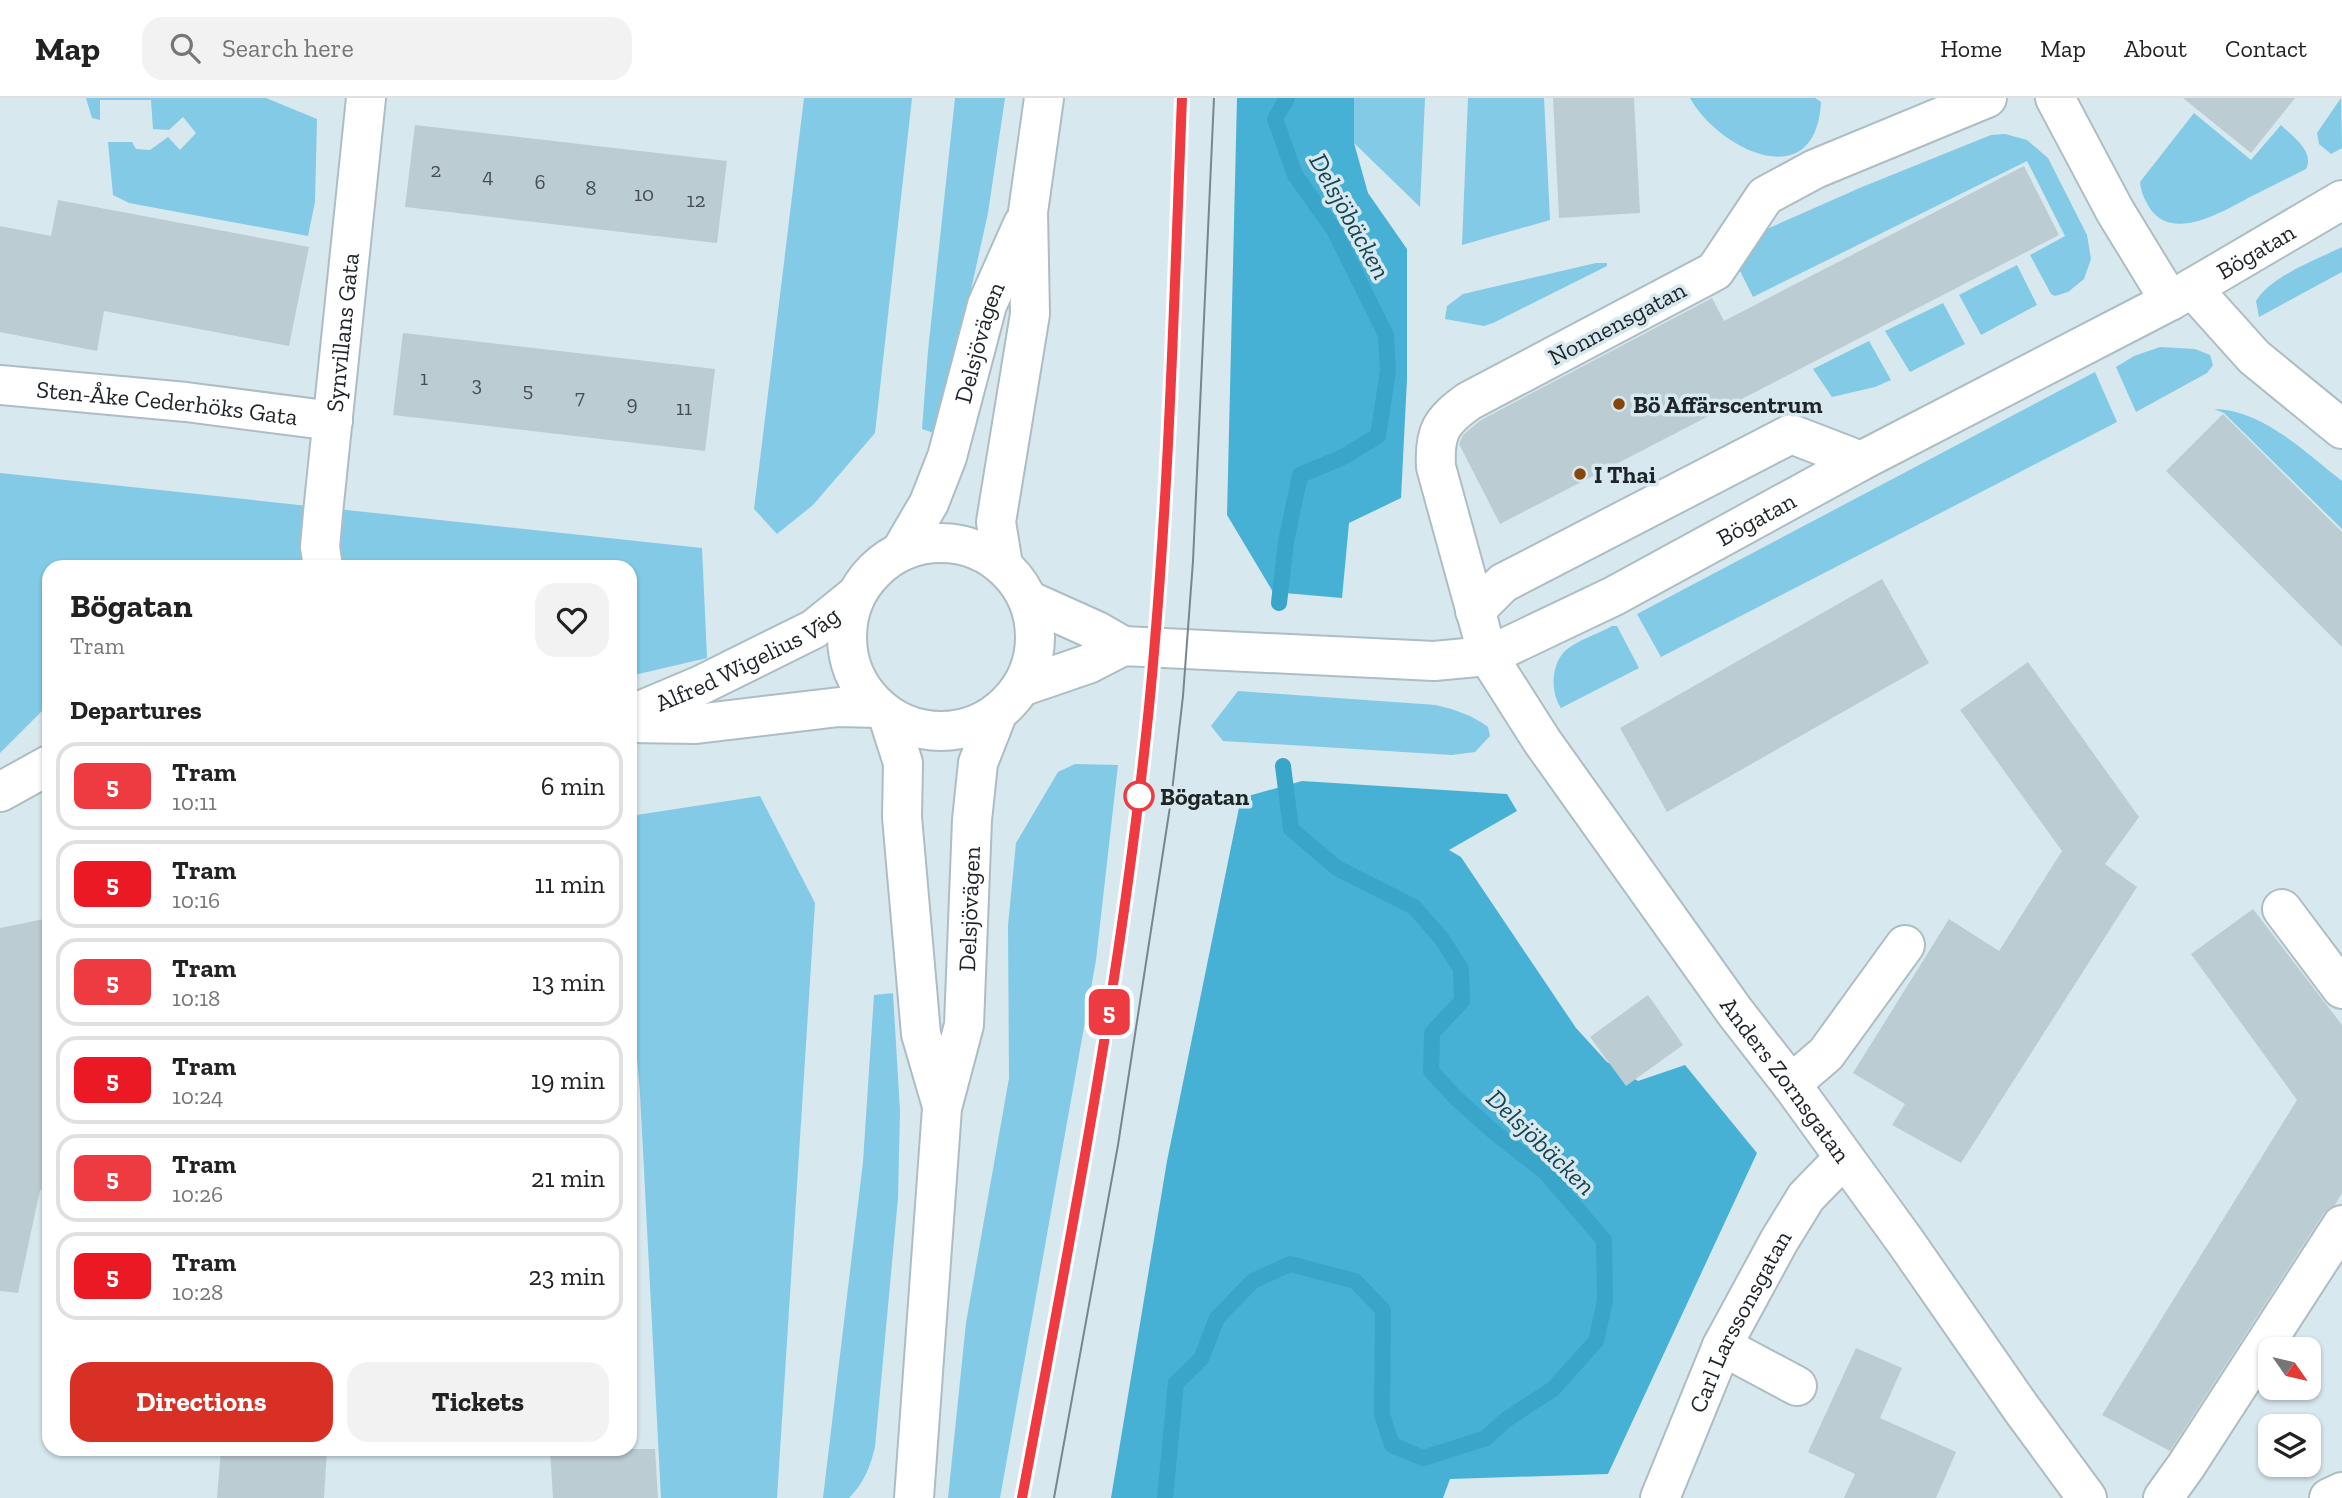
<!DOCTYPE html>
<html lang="en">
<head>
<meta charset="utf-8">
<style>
	:root { --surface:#fff; --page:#f2f2f2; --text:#222; --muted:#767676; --line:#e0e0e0; --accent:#d93025 }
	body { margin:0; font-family:"Zilla Slab",serif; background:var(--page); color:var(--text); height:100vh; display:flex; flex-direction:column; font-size:26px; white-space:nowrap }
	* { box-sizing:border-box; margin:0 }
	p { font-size:23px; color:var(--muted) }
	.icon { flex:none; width:38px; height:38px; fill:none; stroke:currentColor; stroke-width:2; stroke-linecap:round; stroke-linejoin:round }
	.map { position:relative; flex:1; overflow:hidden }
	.drawer { position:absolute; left:42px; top:462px; width:595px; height:896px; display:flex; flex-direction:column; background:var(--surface); border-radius:21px; box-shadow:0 2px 5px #0004 }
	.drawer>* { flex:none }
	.badge { padding:0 14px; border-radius:10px; font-size:24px; line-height:46px }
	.needle { width:46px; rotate:124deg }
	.buttons { position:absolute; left:2258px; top:1239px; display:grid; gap:14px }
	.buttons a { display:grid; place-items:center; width:63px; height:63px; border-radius:14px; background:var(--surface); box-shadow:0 2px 5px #0004; font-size:35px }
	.map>.badge { position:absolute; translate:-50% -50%; box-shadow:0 0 0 4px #fff }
	h2 { padding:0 28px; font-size:26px; line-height:63px }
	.round { display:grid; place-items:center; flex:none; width:74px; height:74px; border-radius:21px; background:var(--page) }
	.overview { display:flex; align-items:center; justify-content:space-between; height:119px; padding:0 28px }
	h1 { font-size:33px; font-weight:800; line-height:52px }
	.cta { display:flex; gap:14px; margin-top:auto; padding:14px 28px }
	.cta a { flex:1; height:80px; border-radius:21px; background:var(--accent); color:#fff; font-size:28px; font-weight:800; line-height:80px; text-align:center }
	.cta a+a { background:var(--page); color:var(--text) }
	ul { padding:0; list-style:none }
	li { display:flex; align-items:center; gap:21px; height:88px; margin:0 14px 10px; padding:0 14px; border:4px solid var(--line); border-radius:21px }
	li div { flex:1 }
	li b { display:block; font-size:26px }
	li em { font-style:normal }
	li .badge { min-width:77px; font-weight:700; text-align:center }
	header { display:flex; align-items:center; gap:42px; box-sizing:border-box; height:98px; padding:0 35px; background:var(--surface); border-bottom:2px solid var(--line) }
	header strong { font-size:33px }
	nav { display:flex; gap:38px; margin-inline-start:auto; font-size:24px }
	.search { width:490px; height:63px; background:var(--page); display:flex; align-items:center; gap:18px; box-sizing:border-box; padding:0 24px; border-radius:21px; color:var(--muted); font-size:26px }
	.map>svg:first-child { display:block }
</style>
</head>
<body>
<header>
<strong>Map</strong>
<div class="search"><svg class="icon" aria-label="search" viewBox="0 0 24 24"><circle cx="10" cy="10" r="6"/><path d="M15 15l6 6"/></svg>Search here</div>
<nav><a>Home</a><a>Map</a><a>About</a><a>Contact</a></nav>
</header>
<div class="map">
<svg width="2342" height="1400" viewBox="0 0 2342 1400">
	<rect width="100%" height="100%" fill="#d7e8ef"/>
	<g fill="#82cae6">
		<path d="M 86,0 L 266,0 L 317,21 L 315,104 L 308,138 L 129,105 L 113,97 L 108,44 L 132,44 L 136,51 L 150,52 L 168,39 L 180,52 L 196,35 L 183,19 L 169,32 L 153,31 L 151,2 L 100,2 L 100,22 L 92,20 Z"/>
		<path d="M 804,0 L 912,0 L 875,335 L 813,407 L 777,436 L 754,411 Z"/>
		<path d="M 955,0 L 1005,0 L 988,115 L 954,268 L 934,335 L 922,331 L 928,253 Z"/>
		<path d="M 1354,0 L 1425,0 L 1420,109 L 1354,45 Z"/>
		<path d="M 1468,0 L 1544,0 L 1550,122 L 1462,147 Z"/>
		<path d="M 1690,0 L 1815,0 L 1821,4 C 1816,99 1719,52 1690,0 Z"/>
		<path d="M 2341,0 L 2342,50 L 2331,56 L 2319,46 L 2317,35 Z"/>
		<path d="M 2194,15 L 2251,62 L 2281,27 C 2292,38 2315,53 2306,71 C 2288,80 2270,89 2252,98 C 2225,112 2172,146 2149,109 C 2144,100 2141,94 2140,84 Z"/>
		<path d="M 2005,36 L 2027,42 L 2048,60 L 2087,137 L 2091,161 L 2084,181 L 2068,194 L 2055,198 L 2051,196 L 2030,157 L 2065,138 L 2027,63 L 1753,199 L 1738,169 L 1760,134 L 1862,89 L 1991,37 Z"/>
		<path d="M 2342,149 L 2342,174 L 2259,219 L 2256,203 C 2271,178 2316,162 2342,149 Z"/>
		<path d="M 1596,165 L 1607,165 L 1607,168 L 1493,225 L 1484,228 L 1445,221 L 1447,208 L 1463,196 Z"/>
		<path d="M 2017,167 L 2037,207 L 1981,237 L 1959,197 Z"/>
		<path d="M 1943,205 L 1965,246 L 1910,274 L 1885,233 Z"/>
		<path d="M 1869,243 L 1891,282 L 1875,289 L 1832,299 L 1813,271 Z"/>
		<path d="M 2160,249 L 2195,251 L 2210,257 L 2213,267 L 2207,275 L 2136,314 L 2116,269 L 2134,258 Z"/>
		<path d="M 2095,274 L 2117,324 L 1661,559 L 1637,516 Z"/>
		<path d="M 2214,311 C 2263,312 2305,354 2342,383 L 2342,431 L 2224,315 Z"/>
		<path d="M 0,375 L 702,450 L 707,560 L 630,578 L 630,469 L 49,469 L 49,606 L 0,655 Z"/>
		<path d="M 1612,528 L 1617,528 L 1639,570 L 1561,610 C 1550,593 1551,566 1566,552 C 1578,542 1598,536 1612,528 Z"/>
		<path d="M 1238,593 L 1436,607 C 1456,612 1472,617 1488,629 L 1490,638 L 1475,654 L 1452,657 L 1223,643 L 1211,628 Z"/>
		<path d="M 1075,666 L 1118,667 L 1096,862 L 1000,1400 L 948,1400 L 966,1225 L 1009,980 L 1008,827 L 1016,745 L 1058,674 Z"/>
		<path d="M 760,698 L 815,805 L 777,1400 L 661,1400 L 640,995 L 630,875 L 630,718 Z"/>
		<path d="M 893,895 L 900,1013 L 898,1100 L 875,1349 C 870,1369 864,1385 849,1400 L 823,1400 L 863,1064 L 874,897 Z"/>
	</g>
	<g fill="#47b1d5">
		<path d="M 1237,0 L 1354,0 L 1354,45 L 1368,95 L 1407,151 L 1407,281 L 1401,400 L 1349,425 L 1342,500 L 1273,494 L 1227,417 Z"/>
		<path d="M 1302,683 L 1507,696 L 1517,713 L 1449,752 L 1461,759 L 1576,930 L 1607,964 L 1638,983 L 1685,967 L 1757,1055 L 1608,1376 L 1450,1381 L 1443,1400 L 1111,1400 L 1167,1063 L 1241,700 Z"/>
	</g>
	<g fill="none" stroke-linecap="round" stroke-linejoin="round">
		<g stroke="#39a5c9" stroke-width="16">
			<path d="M 1279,505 L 1286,444 L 1300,377 L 1341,360 L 1378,338 L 1388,273 L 1386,237 L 1334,132 L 1295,77 L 1275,21 L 1287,0"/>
			<path d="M 1165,1400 L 1176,1285 L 1201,1261 L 1217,1220 L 1253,1183 L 1290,1166 L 1355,1183 L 1383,1212 L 1382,1317 L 1392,1347 L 1423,1360 L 1486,1340 L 1507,1321 L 1553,1291 L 1596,1243 L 1605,1203 L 1604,1142 L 1545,1074 L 1495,1035 L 1456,1000 L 1431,973 L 1432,935 L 1462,903 L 1461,871 L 1442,841 L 1414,809 L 1337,770 L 1291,731 L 1283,668"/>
		</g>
	</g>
	<g fill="#bcccd3">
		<path d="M 1553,0 L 1634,0 L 1640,115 L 1559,120 Z"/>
		<path d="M 2183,0 L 2295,0 L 2251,55 Z"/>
		<path d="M 415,27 L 727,63 L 717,145 L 405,109 Z"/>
		<path d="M 2024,68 L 2059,137 L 1500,426 L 1459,346 L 1463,337 L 1481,322 L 1712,200 L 1724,223 Z"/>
		<path d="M 58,102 L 309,149 L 289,248 L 104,213 L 97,253 L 0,234 L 0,128 L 51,138 Z"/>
		<path d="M 403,235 L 715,271 L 705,353 L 393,317 Z"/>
		<path d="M 2223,316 L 2342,434 L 2342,549 L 2166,373 Z"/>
		<path d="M 1882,481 L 1929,565 L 1667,714 L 1620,630 Z"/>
		<path d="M 2028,564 L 2139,719 L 2105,766 L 2137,789 L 1961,1065 L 1892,1027 L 1905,1006 L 1853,975 L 1949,821 L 1999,853 L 2062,753 L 1960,612 Z"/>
		<path d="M 2253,811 L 2342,927 L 2342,1095 L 2335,1107 L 2324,1115 L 2170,1353 L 2102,1317 L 2297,1002 L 2191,856 Z"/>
		<path d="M 49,820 L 49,1069 L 44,1092 L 40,1092 L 18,1195 L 0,1193 L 0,830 Z"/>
		<path d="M 1648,897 L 1683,947 L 1626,988 L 1590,939 Z"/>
		<path d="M 1856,1250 L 1902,1270 L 1880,1320 L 1956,1354 L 1936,1400 L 1844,1400 L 1855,1376 L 1808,1354 Z"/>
		<path d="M 221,1351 L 327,1351 L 324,1400 L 217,1400 Z"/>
		<path d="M 550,1351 L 655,1351 L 658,1400 L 553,1400 Z"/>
	</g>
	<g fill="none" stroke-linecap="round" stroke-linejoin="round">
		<g stroke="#adbdc4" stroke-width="42">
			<g id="minor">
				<path id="s1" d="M 1987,0 L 1815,71 L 1765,98 L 1715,173 L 1469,303 C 1441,323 1434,334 1436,369 L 1488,558 L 1542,643 L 1735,914 L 1791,986 L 1905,1143 L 2021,1310 L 2087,1400"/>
				<path d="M 2055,0 L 2115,113 L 2170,203"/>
				<path d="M 2192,190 L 2254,259 L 2342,331"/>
				<path id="s2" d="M 0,287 L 186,304 L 333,323"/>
				<circle cx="941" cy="539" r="94"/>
				<path id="s3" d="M 901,453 L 929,405 L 947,359 L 987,207 L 1023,126"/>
				<path d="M 1003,467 L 996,424 L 1030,216 L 1028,114 L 1044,0"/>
				<path id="s4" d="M 323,469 L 320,449 L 323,415 L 366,0"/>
				<path d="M 1028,502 L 1097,533 L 1123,548"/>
				<path d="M 1475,513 L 1503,485 L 1791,336 L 1861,363"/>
				<path id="s5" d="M 1021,589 L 1088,566 L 1123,548 L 1434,563 L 1488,558 L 1614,498 L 1861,363 L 2170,203 L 2342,102"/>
				<path id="s6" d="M 630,617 L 701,587 L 814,531 L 856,497"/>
				<path d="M 888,618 L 903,665 L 902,719 L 921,936 L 942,1008"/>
				<path d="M 630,625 L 696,626 L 839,609 L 879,610"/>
				<path d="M 0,694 L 49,667"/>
				<path d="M 2282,811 L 2342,891"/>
				<path d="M 1791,986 L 1826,956 L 1905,847"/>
				<path d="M 1722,1248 L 1797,1288"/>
				<path id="s7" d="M 914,1400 L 942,1010 L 964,927 L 972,722 L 978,665 L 998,614"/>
				<path id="s8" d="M 1660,1400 L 1722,1248 L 1779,1143 L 1806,1099 L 1844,1060"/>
				<path d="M 2163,1400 L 2186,1368 L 2342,1127"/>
				<path d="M 2329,1400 L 2342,1394"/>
			</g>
		</g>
		<use href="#minor" stroke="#fff" stroke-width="38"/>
		<g stroke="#7a868b" stroke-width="2">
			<path d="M 1022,1400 C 1069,1149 1118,898 1145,644 C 1168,430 1173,215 1182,0"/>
			<path d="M 1054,1400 L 1118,1047 L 1171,702 L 1183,598 L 1193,463 L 1214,0"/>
		</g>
	</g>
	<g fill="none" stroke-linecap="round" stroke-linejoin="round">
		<g stroke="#fff" stroke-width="16">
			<path id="line" d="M 1022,1400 C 1071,1138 1122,875 1149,609 C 1169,406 1174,203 1182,0"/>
		</g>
		<use href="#line" stroke="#ee3a41" stroke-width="10"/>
	</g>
	<g fill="#85460a" stroke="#d7e8ef" stroke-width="2.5">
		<circle cx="1619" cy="306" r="7"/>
		<circle cx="1580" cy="376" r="7"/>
	</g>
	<circle fill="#fff" stroke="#ee3a41" stroke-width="3.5" cx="1139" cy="698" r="14"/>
	<g text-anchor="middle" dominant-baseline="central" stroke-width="7" stroke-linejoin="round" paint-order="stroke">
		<g font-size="21" fill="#464e52">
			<text x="436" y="71">2</text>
			<text x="488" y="77">4</text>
			<text x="540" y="83">6</text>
			<text x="591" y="89">8</text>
			<text x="644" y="95">10</text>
			<text x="696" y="101">12</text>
			<text x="424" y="279">1</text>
			<text x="477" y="285">3</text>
			<text x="528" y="291">5</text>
			<text x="580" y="298">7</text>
			<text x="632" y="304">9</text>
			<text x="684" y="309">11</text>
		</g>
		<g font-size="24" fill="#1e2427" stroke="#d7e8ef">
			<text stroke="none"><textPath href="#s5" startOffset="1344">Bögatan</textPath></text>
			<text transform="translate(1617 225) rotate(-28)">Nonnensgatan</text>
			<text stroke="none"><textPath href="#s4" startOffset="236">Synvillans Gata</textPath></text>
			<text stroke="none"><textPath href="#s3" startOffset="224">Delsjövägen</textPath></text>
			<text stroke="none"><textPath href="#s2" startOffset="168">Sten-Åke Cederhöks Gata</textPath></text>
			<text stroke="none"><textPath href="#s5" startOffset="777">Bögatan</textPath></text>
			<text stroke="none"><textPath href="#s6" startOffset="130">Alfred Wigelius Väg</textPath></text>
			<text stroke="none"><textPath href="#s7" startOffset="593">Delsjövägen</textPath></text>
			<text stroke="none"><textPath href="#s1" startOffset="1404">Anders Zornsgatan</textPath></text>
			<text stroke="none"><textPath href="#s8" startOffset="194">Carl Larssonsgatan</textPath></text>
		</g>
		<g font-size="24" font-weight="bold" fill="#1e2427" stroke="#d7e8ef" text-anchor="start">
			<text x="1633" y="306">Bö Affärscentrum</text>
			<text x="1594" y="376">I Thai</text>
		</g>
		<g font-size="24" font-weight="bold" fill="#1e2427" stroke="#d7e8ef" text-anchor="start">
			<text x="1160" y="698">Bögatan</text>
		</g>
		<g font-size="26" font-style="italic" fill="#154353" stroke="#d7e8ef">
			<text transform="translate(1350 118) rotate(61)">Delsjöbäcken</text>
			<text transform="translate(1541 1044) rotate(44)">Delsjöbäcken</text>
		</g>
	</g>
</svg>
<div class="buttons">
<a><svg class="needle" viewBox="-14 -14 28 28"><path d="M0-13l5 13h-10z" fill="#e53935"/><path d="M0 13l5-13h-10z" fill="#767676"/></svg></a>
<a><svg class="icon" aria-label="layers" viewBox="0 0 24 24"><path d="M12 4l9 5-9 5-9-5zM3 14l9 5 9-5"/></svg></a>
</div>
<b class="badge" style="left:1109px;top:914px;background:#ee3a41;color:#fff">5</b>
<section class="drawer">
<div class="overview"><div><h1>Bögatan</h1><p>Tram</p></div><a class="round"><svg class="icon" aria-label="heart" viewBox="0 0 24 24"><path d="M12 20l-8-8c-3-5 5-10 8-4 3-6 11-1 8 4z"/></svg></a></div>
<h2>Departures</h2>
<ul>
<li><span class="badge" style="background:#ee3a41;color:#fff">5</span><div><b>Tram</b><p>10:11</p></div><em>6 min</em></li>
<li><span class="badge" style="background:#eb1923;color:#fff">5</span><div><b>Tram</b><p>10:16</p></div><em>11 min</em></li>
<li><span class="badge" style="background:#ee3a41;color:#fff">5</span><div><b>Tram</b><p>10:18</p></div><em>13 min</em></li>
<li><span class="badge" style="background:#eb1923;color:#fff">5</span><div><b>Tram</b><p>10:24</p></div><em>19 min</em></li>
<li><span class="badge" style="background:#ee3a41;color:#fff">5</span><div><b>Tram</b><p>10:26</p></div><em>21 min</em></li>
<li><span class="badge" style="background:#eb1923;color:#fff">5</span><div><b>Tram</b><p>10:28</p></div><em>23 min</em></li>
</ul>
<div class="cta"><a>Directions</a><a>Tickets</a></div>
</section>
</div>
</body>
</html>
